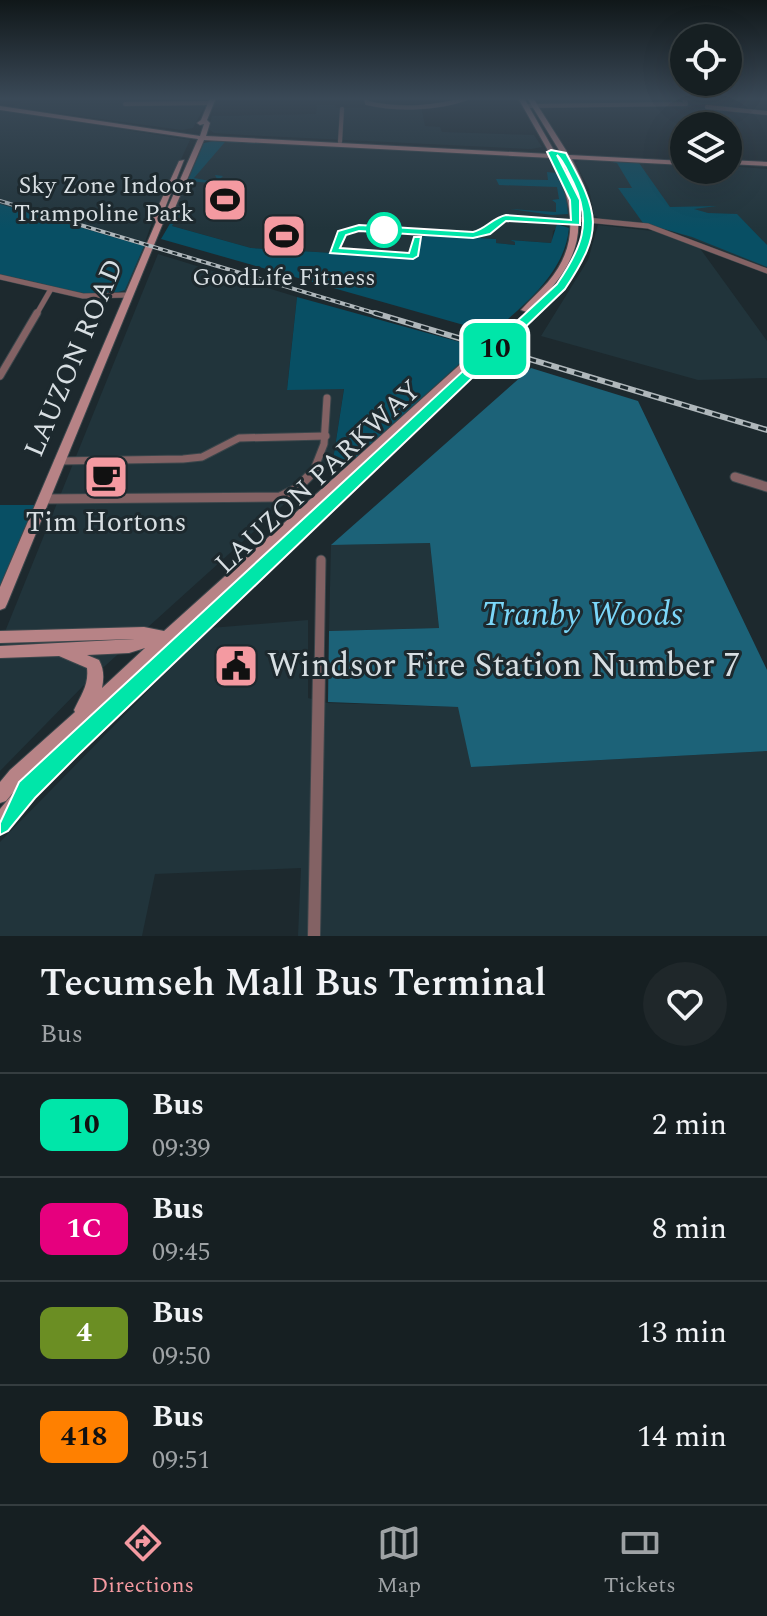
<!DOCTYPE html>
<html lang="en">
<head>
<meta charset="utf-8">
<style>
	:root { --surface:#161f22; --page:#1f272a; --text:#f1f3f6; --muted:#9ea2a5; --line:#353d40; --accent:#f49aa1 }
	body { margin:0; font-family:Spectral,serif; background:var(--page); color:var(--text); height:100vh; display:flex; flex-direction:column; font-size:30px; white-space:nowrap }
	* { box-sizing:border-box; margin:0 }
	p { font-size:26px; color:var(--muted) }
	.icon { flex:none; width:44px; height:44px; fill:none; stroke:currentColor; stroke-width:2; stroke-linecap:round; stroke-linejoin:round }
	.map { position:relative; height:936px; overflow:hidden }
	.details { display:flex; flex-direction:column; background:var(--surface); flex:1 }
	.details>* { flex:none }
	.badge { padding:0 16px; border-radius:12px; font-size:28px; line-height:52px }
	.fabs { position:absolute; left:670px; top:24px; display:grid; gap:16px }
	.fabs a { display:grid; place-items:center; width:72px; height:72px; border-radius:50%; background:var(--surface); box-shadow:0 8px 32px #0002,0 0 0 2px var(--line); font-size:40px }
	.map>.badge { position:absolute; translate:-50% -50%; box-shadow:0 0 0 4px #fff }
	.round { display:grid; place-items:center; flex:none; width:84px; height:84px; border-radius:42px; background:var(--page) }
	.head { display:flex; align-items:center; justify-content:space-between; height:136px; padding:0 40px }
	h1 { font-size:38px; font-weight:600; line-height:60px }
	ul { padding:0; list-style:none }
	li { display:flex; align-items:center; gap:24px; height:104px; padding:0 40px; border-top:2px solid var(--line) }
	li div { flex:1 }
	li b { display:block; font-size:30px }
	li em { font-style:normal }
	li .badge { min-width:88px; font-weight:700; text-align:center }
	.dock { display:flex; justify-content:space-around; align-items:center; height:112px; border-top:2px solid var(--line); background:var(--surface); font-size:22px; color:var(--muted) }
	.dock a { display:grid; justify-items:center; gap:4px }
	.dock .selected { color:var(--accent) }
	.map>svg:first-child { display:block }
</style>
</head>
<body>
<div class="map">
<svg width="767" height="936" viewBox="0 0 767 936">
	<rect width="100%" height="100%" fill="#1d292e"/>
	<g fill="#21343b">
		<path d="M 29,98 L 132,98 L 129,104 L 206,104 L 193,128 L 182,130 L 12,107 Z"/>
		<path d="M 534,98 L 681,98 L 685,103 L 542,104 Z"/>
		<path d="M 317,105 L 335,105 L 336,108 L 421,106 L 425,126 L 440,127 L 442,132 L 534,135 L 542,147 L 531,149 L 244,135 L 214,133 L 208,129 L 212,116 L 316,114 Z"/>
		<path d="M 0,110 L 190,140 L 154,217 L 144,245 L 149,247 L 129,295 L 83,296 L 0,277 Z"/>
		<path d="M 214,140 L 546,158 L 552,161 L 565,185 L 571,211 L 568,226 L 562,224 L 553,231 L 552,243 L 510,240 L 516,242 L 515,245 L 495,243 L 496,239 L 427,235 L 422,237 L 416,258 L 251,248 L 172,226 L 178,214 L 171,217 L 203,143 Z"/>
		<path d="M 581,160 L 684,163 L 684,170 L 728,170 L 728,166 L 767,169 L 767,268 L 664,228 L 598,218 L 594,215 L 589,189 L 575,162 Z"/>
		<path d="M 598,225 L 662,232 L 699,247 L 767,341 L 767,378 L 698,380 L 541,336 L 588,260 Z"/>
		<path d="M 158,254 L 297,297 L 287,389 L 344,388 L 333,460 L 85,684 L 0,771 L 0,644 Z"/>
		<path d="M 430,543 L 439,628 L 329,631 L 331,545 Z"/>
		<path d="M 308,620 L 308,698 L 328,703 L 459,707 L 471,767 L 767,751 L 767,936 L 298,936 L 301,868 L 155,874 L 142,936 L 0,936 L 0,842 L 210,628 Z"/>
	</g>
	<g fill="#084f64">
		<path d="M 214,141 L 259,143 L 262,144 L 225,142 L 194,178 L 210,181 L 217,179 L 215,175 L 223,176 C 215,186 199,182 188,180 L 204,143 Z"/>
		<path d="M 607,161 L 639,163 L 670,207 L 717,206 L 694,209 L 708,213 L 737,214 L 767,245 L 767,267 L 692,237 L 643,223 L 618,188 L 632,188 L 617,163 Z"/>
		<path d="M 547,172 L 556,173 L 566,196 L 568,214 L 552,215 L 510,209 L 556,212 L 556,203 L 552,200 L 559,199 L 557,187 L 499,185 L 496,179 L 548,180 Z"/>
		<path d="M 0,204 L 144,246 L 125,290 C 84,304 41,278 0,276 Z"/>
		<path d="M 181,214 L 172,226 L 251,248 L 416,258 L 422,237 L 427,235 L 496,239 L 496,243 L 515,245 L 515,242 L 510,240 L 551,243 L 557,224 L 569,228 C 565,273 524,305 492,333 L 161,239 L 175,215 Z"/>
		<path d="M 297,297 L 478,347 L 350,463 L 333,460 L 344,389 L 287,390 Z"/>
		<path d="M 0,505 L 39,505 L 0,603 Z"/>
	</g>
	<path fill="#1c6278" d="M 531,368 L 638,401 L 767,670 L 767,751 L 471,767 L 458,707 L 328,702 L 329,631 L 439,628 L 430,543 L 331,545 Z"/>
	<g fill="none" stroke-linecap="round" stroke-linejoin="round">
		<g stroke="#3b464b" stroke-width="5">
			<g id="street-far4">
				<path d="M 366,98 L 367,103 C 398,110 437,109 467,98"/>
				<path d="M 125,104 L 211,103"/>
				<path d="M 525,106 L 686,104 L 684,98"/>
				<path d="M 707,107 L 767,113"/>
				<path d="M 340,142 L 342,109"/>
			</g>
		</g>
		<g stroke="#3b464b" stroke-width="6">
			<g id="street-far3">
				<path d="M 577,219 L 648,226 L 767,271"/>
				<path d="M 0,277 L 83,296 L 129,295"/>
				<path d="M 36,315 L 51,289"/>
			</g>
		</g>
		<g stroke="#3b464b" stroke-width="9">
			<g id="street-far2">
				<path d="M 0,376 L 37,313"/>
				<path d="M 58,461 L 183,459 L 202,457 L 239,438 L 326,436"/>
				<path d="M 313,472 L 324,444 L 327,398"/>
			</g>
		</g>
		<g stroke="#3b464b" stroke-width="11">
			<g id="street-far1">
				<path d="M 735,477 L 767,487"/>
				<path d="M 43,499 L 280,497 L 296,489 L 315,470"/>
				<path d="M 319,675 L 321,560"/>
			</g>
		</g>
		<g stroke="#3b464b" stroke-width="14">
			<path id="street" d="M 314,936 L 319,673"/>
		</g>
		<g stroke="#3b464b" stroke-width="2">
			<g id="secondary">
				<path d="M 210,98 L 216,98 L 207,120 L 210,123 L 206,136 L 550,154 L 518,98 L 524,98 L 556,154 L 562,155 L 527,98 L 533,98 L 569,155 L 684,161 L 684,165 L 572,159 C 600,214 599,236 564,288 L 109,721 L 33,796 L 6,829 L 0,832 L 0,809 L 21,784 L 61,746 L 22,782 L 6,801 L 0,803 L 0,782 L 10,770 L 75,712 L 74,710 C 81,695 89,685 87,668 L 59,656 L 0,658 L 0,646 L 135,639 L 0,643 L 0,631 L 144,627 L 164,631 L 494,334 L 500,334 L 502,336 L 527,312 L 521,310 C 530,300 539,292 548,282 C 582,242 572,202 552,158 L 204,140 L 171,217 L 163,223 L 7,604 L 5,608 L 0,610 L 0,587 L 156,222 L 153,218 L 179,161 L 184,160 L 161,218 L 164,216 L 198,139 L 0,110 L 0,106 L 200,136 L 204,124 L 200,125 L 197,123 L 201,120 ZM 558,158 L 565,159 C 572,174 581,189 584,206 C 591,243 565,278 540,301 C 587,251 588,218 558,158 ZM 145,648 L 102,688 C 104,678 104,669 99,660 L 87,655 L 129,653 Z"/>
				<path d="M 728,160 L 767,162 L 767,166 L 728,164 Z"/>
			</g>
		</g>
		<use href="#street-far4" stroke="#836264" stroke-width="4"/>
		<use href="#street-far3" stroke="#836264" stroke-width="5"/>
		<use href="#street-far2" stroke="#836264" stroke-width="7"/>
		<use href="#street-far1" stroke="#836264" stroke-width="9"/>
		<use href="#street" stroke="#836264" stroke-width="12"/>
		<use href="#secondary" fill="#b78386" fill-rule="evenodd"/>
		<g stroke="#afb7bb" stroke-width="4">
			<path id="rail-far1" d="M 0,201 L 381,315"/>
		</g>
		<g stroke="#afb7bb" stroke-width="6">
			<path id="rail" d="M 375,313 L 767,430"/>
		</g>
		<use href="#rail-far1" stroke="#1d292e" stroke-width="2" stroke-dasharray="5" stroke-linecap="butt"/>
		<use href="#rail" stroke="#1d292e" stroke-width="3" stroke-dasharray="8" stroke-linecap="butt"/>
	</g>
	<linearGradient id="sky" x2="0" y2="1"><stop stop-color="#101719"/><stop offset="0.43" stop-color="#3a4957"/><stop offset="1" stop-color="#3a4957" stop-opacity="0"/></linearGradient>
	<rect width="767" height="229" fill="url(#sky)"/>
	<path fill="#00e6a9" stroke="#fff" stroke-width="2" d="M 551,150 L 566,153 C 599,214 605,229 565,289 L 79,754 L 35,798 L 8,831 L 0,835 L 0,823 L 19,782 L 557,284 C 581,249 593,223 573,182 C 568,173 564,161 557,155 L 580,200 L 580,225 L 506,221 L 490,234 L 473,238 L 359,231 L 346,235 L 340,248 L 409,253 L 414,237 L 421,237 L 418,256 L 413,259 L 330,253 L 338,231 L 359,225 L 473,232 C 486,229 492,218 506,215 L 571,220 L 570,200 L 547,152 Z"/>
	<defs>
		<g id="stadium-square" transform="scale(2.3)"><rect x="-9" y="-9" width="18" height="18" rx="4" fill="#f49aa1" stroke="#1d292e"/><path d="M0-5a6.5 5 0 1 0 0 10a6.5 5 0 1 0 0-10ZM-3.5-1.8h7v3.6h-7Z" fill="#111"/></g>
		<g id="cafe-square" transform="scale(2.3)"><rect x="-9" y="-9" width="18" height="18" rx="4" fill="#f49aa1" stroke="#1d292e"/><path d="M-5.5-4.5H6V0H3Q3 3.5 0 3.5H-2.5Q-5.5 3.5-5.5 0ZM3-3.2v2h1.7v-2ZM-6 4.5H4V6H-6Z" fill="#111"/></g>
		<g id="civic-square" transform="scale(2.3)"><rect x="-9" y="-9" width="18" height="18" rx="4" fill="#f49aa1" stroke="#1d292e"/><path d="M-.6-6.5H3V-4.5H.6V-3L4-1V1h2V6H-6V1h2V-1L-.6-3ZM-1.2 2.5V6h2.4V2.5Z" fill="#111"/></g>
	</defs>
	<g fill-rule="evenodd">
		<use href="#stadium-square" x="225" y="200"/>
		<use href="#stadium-square" x="284" y="236"/>
		<use href="#cafe-square" x="106" y="477"/>
		<use href="#civic-square" x="236" y="666"/>
	</g>
	<circle fill="#fff" stroke="#00e6a9" stroke-width="4" cx="384" cy="230" r="16"/>
	<g text-anchor="middle" dominant-baseline="central" stroke-width="6" stroke-linejoin="round" paint-order="stroke">
		<g font-size="24" fill="#d7dee2" stroke="#1d292e" text-anchor="end">
			<text x="194" y="186">Sky Zone Indoor<tspan x="194" dy="28">Trampoline Park</tspan></text>
			<text x="284" y="278" text-anchor="middle">GoodLife Fitness</text>
		</g>
		<g font-size="28" fill="#d7dee2" stroke="#1d292e">
			<text transform="translate(74 358) rotate(-67)">LAUZON ROAD</text>
			<text transform="translate(318 477) rotate(-43)">LAUZON PARKWAY</text>
		</g>
		<g font-size="28" fill="#d7dee2" stroke="#1d292e">
			<text x="106" y="522">Tim Hortons</text>
		</g>
		<g font-size="34" font-style="italic" fill="#7bd7f9" stroke="#1d292e">
			<text x="582" y="615">Tranby Woods</text>
		</g>
		<g font-size="34" fill="#d7dee2" stroke="#1d292e" text-anchor="start">
			<text x="267" y="666">Windsor Fire Station Number 7</text>
		</g>
	</g>
</svg>
<div class="fabs">
<a><svg class="icon" aria-label="locate" viewBox="0 0 24 24"><circle cx="12" cy="12" r="6"/><path d="M12 2v4M12 18v4M2 12h4M18 12h4"/></svg></a>
<a><svg class="icon" aria-label="layers" viewBox="0 0 24 24"><path d="M12 4l9 5-9 5-9-5zM3 14l9 5 9-5"/></svg></a>
</div>
<b class="badge" style="left:495px;top:349px;background:#00e6a9;color:#111">10</b>
</div>
<section class="details">
<div class="head"><div><h1>Tecumseh Mall Bus Terminal</h1><p>Bus</p></div><a class="round"><svg class="icon" aria-label="heart" viewBox="0 0 24 24"><path d="M12 20l-8-8c-3-5 5-10 8-4 3-6 11-1 8 4z"/></svg></a></div>
<ul>
<li><span class="badge" style="background:#00e6a9;color:#111">10</span><div><b>Bus</b><p>09:39</p></div><em>2 min</em></li>
<li><span class="badge" style="background:#e6007e;color:#fff">1C</span><div><b>Bus</b><p>09:45</p></div><em>8 min</em></li>
<li><span class="badge" style="background:#6b8e23;color:#fff">4</span><div><b>Bus</b><p>09:50</p></div><em>13 min</em></li>
<li><span class="badge" style="background:#ff8000;color:#111">418</span><div><b>Bus</b><p>09:51</p></div><em>14 min</em></li>
</ul>
</section>
<nav class="dock">
<a class="selected"><svg class="icon" aria-label="directions" viewBox="0 0 24 24"><path d="M12 3l9 9-9 9-9-9zM9 14v-3h6M13 9l2 2-2 2"/></svg>Directions</a>
<a><svg class="icon" aria-label="map" viewBox="0 0 24 24"><path d="M3 6l6-2 6 2 6-2v14l-6 2-6-2-6 2zM9 4v14M15 6v14"/></svg>Map</a>
<a><svg class="icon" aria-label="tickets" viewBox="0 0 24 24"><path d="M3 7h18v10H3zM15 7v10"/></svg>Tickets</a>
</nav>
</body>
</html>
